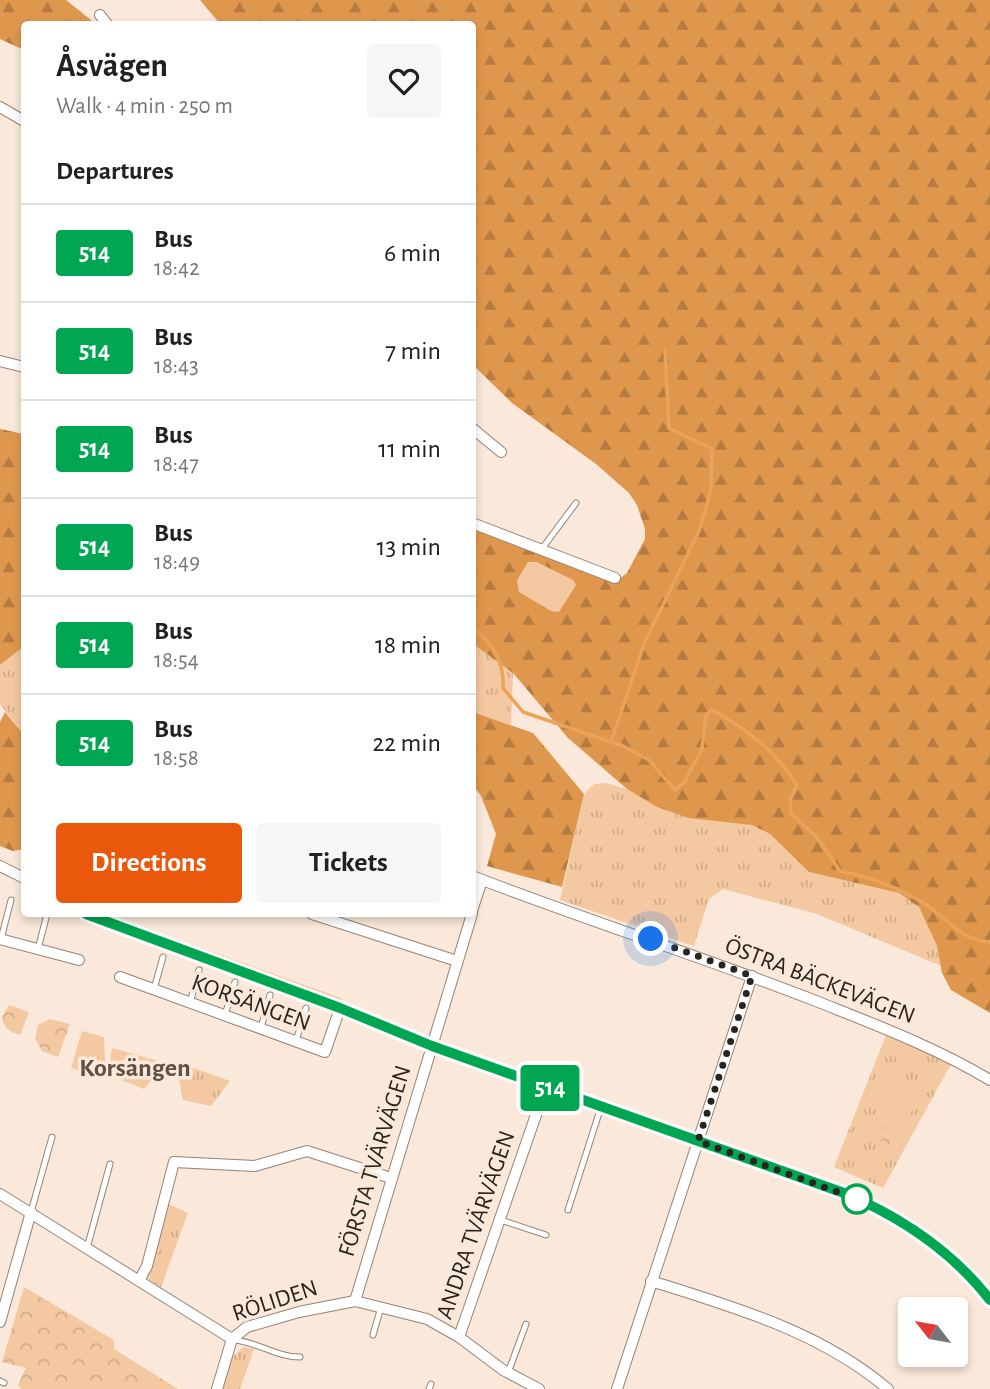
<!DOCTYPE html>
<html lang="en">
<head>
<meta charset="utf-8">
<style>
	:root { --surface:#fff; --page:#f6f6f6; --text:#202124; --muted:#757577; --line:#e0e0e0; --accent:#ea580c }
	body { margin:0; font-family:"Alegreya Sans",sans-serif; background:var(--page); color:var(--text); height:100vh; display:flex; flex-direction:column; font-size:26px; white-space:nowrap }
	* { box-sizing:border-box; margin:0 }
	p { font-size:23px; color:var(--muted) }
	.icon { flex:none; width:38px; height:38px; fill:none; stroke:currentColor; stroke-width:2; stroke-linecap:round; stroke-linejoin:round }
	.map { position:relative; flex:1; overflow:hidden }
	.sheet { position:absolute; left:21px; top:21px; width:455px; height:896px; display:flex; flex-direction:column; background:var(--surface); border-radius:7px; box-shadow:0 4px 10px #0003 }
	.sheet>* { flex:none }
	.badge { padding:0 14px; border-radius:5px; font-size:24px; line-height:46px }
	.needle { width:46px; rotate:301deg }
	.fabs { position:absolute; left:898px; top:1297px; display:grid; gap:14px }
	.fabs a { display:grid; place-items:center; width:70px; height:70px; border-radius:7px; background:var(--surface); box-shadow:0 4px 10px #0003; font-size:35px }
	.you { position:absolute; width:35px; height:35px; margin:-18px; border:5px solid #fff; border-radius:50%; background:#1a73e8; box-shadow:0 0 0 10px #1a73e833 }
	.map>.badge { position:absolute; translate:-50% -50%; box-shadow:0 0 0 4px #fff }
	h2 { padding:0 35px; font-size:26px; line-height:63px }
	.round { display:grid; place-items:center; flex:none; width:74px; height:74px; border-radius:7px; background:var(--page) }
	.overview { display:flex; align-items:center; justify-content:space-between; height:119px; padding:0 35px }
	h1 { font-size:33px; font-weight:700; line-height:52px }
	.button { display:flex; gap:14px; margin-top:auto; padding:14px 35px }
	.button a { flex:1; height:80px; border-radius:7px; background:var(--accent); color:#fff; font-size:28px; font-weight:700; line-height:80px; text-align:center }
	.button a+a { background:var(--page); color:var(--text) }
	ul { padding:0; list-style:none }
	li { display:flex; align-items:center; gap:21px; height:98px; padding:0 35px; border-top:2px solid var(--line) }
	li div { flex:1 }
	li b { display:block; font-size:26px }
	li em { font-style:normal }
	li .badge { min-width:77px; font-weight:700; text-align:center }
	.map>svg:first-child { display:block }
</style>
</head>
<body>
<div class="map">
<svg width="990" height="1389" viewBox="0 0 990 1389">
	<defs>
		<pattern id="grass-tufts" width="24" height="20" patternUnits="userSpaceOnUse" patternTransform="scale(1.75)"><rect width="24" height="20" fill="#f4c8a0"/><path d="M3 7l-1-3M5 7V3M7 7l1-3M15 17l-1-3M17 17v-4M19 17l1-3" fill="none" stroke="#d1ac89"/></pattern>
		<pattern id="forest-firs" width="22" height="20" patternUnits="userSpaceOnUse" patternTransform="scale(1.75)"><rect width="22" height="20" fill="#df974e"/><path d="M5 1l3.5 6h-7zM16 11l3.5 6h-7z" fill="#b57b40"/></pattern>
		<pattern id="park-crowns" width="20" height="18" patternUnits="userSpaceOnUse" patternTransform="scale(1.75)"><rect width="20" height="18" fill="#f4c8a0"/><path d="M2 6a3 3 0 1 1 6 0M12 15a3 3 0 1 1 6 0" fill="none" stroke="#d1ac89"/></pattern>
	</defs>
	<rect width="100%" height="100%" fill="#fae9da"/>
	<g fill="url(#grass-tufts)">
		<path d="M 473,644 L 513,673 L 511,725 L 473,712 Z"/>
		<path d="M 24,646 L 24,735 L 0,704 L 0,665 Z"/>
		<path d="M 606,783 L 627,789 L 657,807 L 752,825 L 770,834 L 809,872 L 899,893 L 920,907 L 937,946 L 941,966 L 817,914 L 723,889 L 709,899 L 694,946 L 560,900 L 584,794 L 594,784 Z"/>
		<path d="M 106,914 L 341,998 L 343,1001 L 340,1002 L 101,915 Z"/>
		<path d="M 82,1031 L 104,1037 L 106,1078 L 71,1068 Z"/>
		<path d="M 886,1035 L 951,1064 L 883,1188 L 834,1167 Z"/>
		<path d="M 180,1063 L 230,1081 L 211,1106 L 183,1100 L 177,1069 Z"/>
		<path d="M 166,1203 L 188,1213 L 161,1287 L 149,1280 L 147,1271 Z"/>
		<path d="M 244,1347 L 254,1349 L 240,1389 L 221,1389 L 229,1360 Z"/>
	</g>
	<g fill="url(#forest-firs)">
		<path d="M 0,0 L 66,0 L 96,24 L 24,24 L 24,50 L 0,39 Z"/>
		<path d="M 200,0 L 990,0 L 990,1013 L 951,990 L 942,973 L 937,946 L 919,907 L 899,893 L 809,872 L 770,834 L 752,825 L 689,818 L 657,807 L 627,789 L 568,738 L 513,673 L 473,644 L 473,528 L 614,583 L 627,573 L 645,539 L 645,529 L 637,505 L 629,493 L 596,464 L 512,403 L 473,365 L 472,24 L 220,24 Z"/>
		<path d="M 0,429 L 24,434 L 24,646 L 0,665 Z"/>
		<path d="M 5,712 L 24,735 L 24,849 L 13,851 L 0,846 L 0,722 Z"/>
		<path d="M 473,712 L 533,733 L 584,794 L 562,887 L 487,866 L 496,834 L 481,796 L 473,785 Z"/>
	</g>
	<g fill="url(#park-crowns)">
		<path d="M 9,1005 L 29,1012 L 20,1035 C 9,1031 4,1029 2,1017 Z"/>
		<path d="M 50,1019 L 70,1024 L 58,1057 L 42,1051 L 35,1039 L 38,1025 Z"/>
		<path d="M 888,1124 L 909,1134 L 898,1153 L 879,1145 Z"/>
		<path d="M 24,1287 L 114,1340 L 114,1349 L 178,1389 L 21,1389 L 18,1385 L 26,1368 L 2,1362 Z"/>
	</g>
	<g fill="#f4c8a0">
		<path d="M 528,562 L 537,562 L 573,580 L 576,585 L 559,612 L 551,611 L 519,592 L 517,580 Z"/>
		<path d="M 112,1048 L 166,1063 L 144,1089 L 121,1080 L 110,1060 Z"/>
		<path d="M 884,1079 L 921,1094 L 907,1120 L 871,1103 Z"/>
	</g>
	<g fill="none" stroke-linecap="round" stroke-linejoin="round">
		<g stroke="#eba35a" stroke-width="3.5">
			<path d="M 472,627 C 492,642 505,664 503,688 L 523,712 L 623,746 L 649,760 L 675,790 L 684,783 L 702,749 L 706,715 L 712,710 C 745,728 777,752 797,785 L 790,799 L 791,814 L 816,836 L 840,871 C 870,877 895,886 922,902 C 947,917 959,940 990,942"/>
			<path d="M 611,742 L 644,644 L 699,531 L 711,490 L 712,449 L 669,428 L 665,350"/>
		</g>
		<g stroke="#938476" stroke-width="7">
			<g id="service">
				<path d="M 541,550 L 576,503"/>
				<path d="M 1,939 L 11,900"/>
				<path d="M 38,949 L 47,914"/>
				<path d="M 154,989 L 163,957"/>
				<path d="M 190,1003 L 199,970"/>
				<path d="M 225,1015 L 235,982"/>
				<path d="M 261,1028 L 270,995"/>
				<path d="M 296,1041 L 306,1008"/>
				<path d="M 568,1210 L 601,1107"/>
				<path d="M 31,1212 L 52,1137"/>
				<path d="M 501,1220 L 546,1235"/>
				<path d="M 87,1248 L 110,1164"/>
				<path d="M 373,1335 L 381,1307"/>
				<path d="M 234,1340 C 258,1342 276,1357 300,1357"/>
				<path d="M 508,1373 L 526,1324"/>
				<path d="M 0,1381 L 4,1383"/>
				<path d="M 429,1389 L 431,1384"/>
			</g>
		</g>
		<g stroke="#938476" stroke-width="12">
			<g id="minor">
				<path d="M 100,15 L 107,24"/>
				<path d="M 0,107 L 24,121"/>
				<path d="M 0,361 L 24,367"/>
				<path d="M 472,428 L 501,452"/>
				<path d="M 472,523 L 615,578"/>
				<path d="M 0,866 L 24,878"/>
				<path d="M 472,876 C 586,920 703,957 816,1001 C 876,1025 935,1047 990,1080"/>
				<path d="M 472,911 L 482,880"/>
				<path d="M 86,914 L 340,1008 L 432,1046 L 844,1193 C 901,1217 952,1251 990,1300"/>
				<path d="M 312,914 L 457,961"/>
				<path d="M 0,939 L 79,960"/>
				<path d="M 120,977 L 325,1052 L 340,1008"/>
				<path d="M 0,1194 L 232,1339 L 247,1327 L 299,1312 L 355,1301 L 427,1319 L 459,1337 L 503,1370 L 539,1389"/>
				<path d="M 139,1281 L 147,1266 L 174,1162 L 255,1166 L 307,1151 L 391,1178"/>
				<path d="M 651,1281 C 736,1308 819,1331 888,1389"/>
				<path d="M 355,1301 L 472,914"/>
				<path d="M 0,1322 L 31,1212"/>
				<path d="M 459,1337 L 546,1086"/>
				<path d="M 217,1389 L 232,1339"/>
				<path d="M 617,1389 L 752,976"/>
			</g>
		</g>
		<use href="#service" stroke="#fff" stroke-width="5"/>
		<use href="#minor" stroke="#fff" stroke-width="10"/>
	</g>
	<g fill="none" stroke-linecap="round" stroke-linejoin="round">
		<g stroke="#fff" stroke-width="16">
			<path id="line" d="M 86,914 L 340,1008 L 432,1046 L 844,1193 C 901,1217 952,1251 990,1300"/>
		</g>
		<use href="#line" stroke="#00a651" stroke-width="10"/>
		<path stroke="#2a241e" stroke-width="7" stroke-dasharray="0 12.6" d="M 651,939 L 752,976 L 698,1141 L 857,1199"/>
	</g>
	<circle fill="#fff" stroke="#00a651" stroke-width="3.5" cx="857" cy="1199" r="14"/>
	<g text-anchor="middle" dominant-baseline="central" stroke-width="7" stroke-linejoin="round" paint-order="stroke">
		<g font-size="24" fill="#2a241e" stroke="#fae9da">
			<text transform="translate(820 981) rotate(21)">ÖSTRA BÄCKEVÄGEN</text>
			<text transform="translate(251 1003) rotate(20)">KORSÄNGEN</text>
			<text transform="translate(375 1161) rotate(-73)">FÖRSTA TVÄRVÄGEN</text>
			<text transform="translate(476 1225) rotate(-71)">ANDRA TVÄRVÄGEN</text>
			<text transform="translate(275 1301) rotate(-18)">RÖLIDEN</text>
		</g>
		<g font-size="26" font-weight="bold" fill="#5f5144" stroke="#fae9da">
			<text x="135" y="1068">Korsängen</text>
		</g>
	</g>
</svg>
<div class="fabs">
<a><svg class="needle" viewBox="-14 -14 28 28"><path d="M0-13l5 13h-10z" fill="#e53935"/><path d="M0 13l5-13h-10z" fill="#757577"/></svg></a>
</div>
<div class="you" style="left:651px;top:939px"></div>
<b class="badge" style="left:550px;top:1088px;background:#00a651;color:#fff">514</b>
<section class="sheet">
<div class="overview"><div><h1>Åsvägen</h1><p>Walk · 4 min · 250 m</p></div><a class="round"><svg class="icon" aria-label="heart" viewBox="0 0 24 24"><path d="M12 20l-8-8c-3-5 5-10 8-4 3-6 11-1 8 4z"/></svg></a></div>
<h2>Departures</h2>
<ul>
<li><span class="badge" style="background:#00a651;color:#fff">514</span><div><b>Bus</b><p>18:42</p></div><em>6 min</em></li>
<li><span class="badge" style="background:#00a651;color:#fff">514</span><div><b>Bus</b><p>18:43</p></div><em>7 min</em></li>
<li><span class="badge" style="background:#00a651;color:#fff">514</span><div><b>Bus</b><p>18:47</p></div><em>11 min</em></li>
<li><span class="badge" style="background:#00a651;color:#fff">514</span><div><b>Bus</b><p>18:49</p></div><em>13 min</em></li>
<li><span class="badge" style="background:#00a651;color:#fff">514</span><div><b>Bus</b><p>18:54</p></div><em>18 min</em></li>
<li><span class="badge" style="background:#00a651;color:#fff">514</span><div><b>Bus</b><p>18:58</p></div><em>22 min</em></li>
</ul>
<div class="button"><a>Directions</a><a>Tickets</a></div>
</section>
</div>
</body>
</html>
